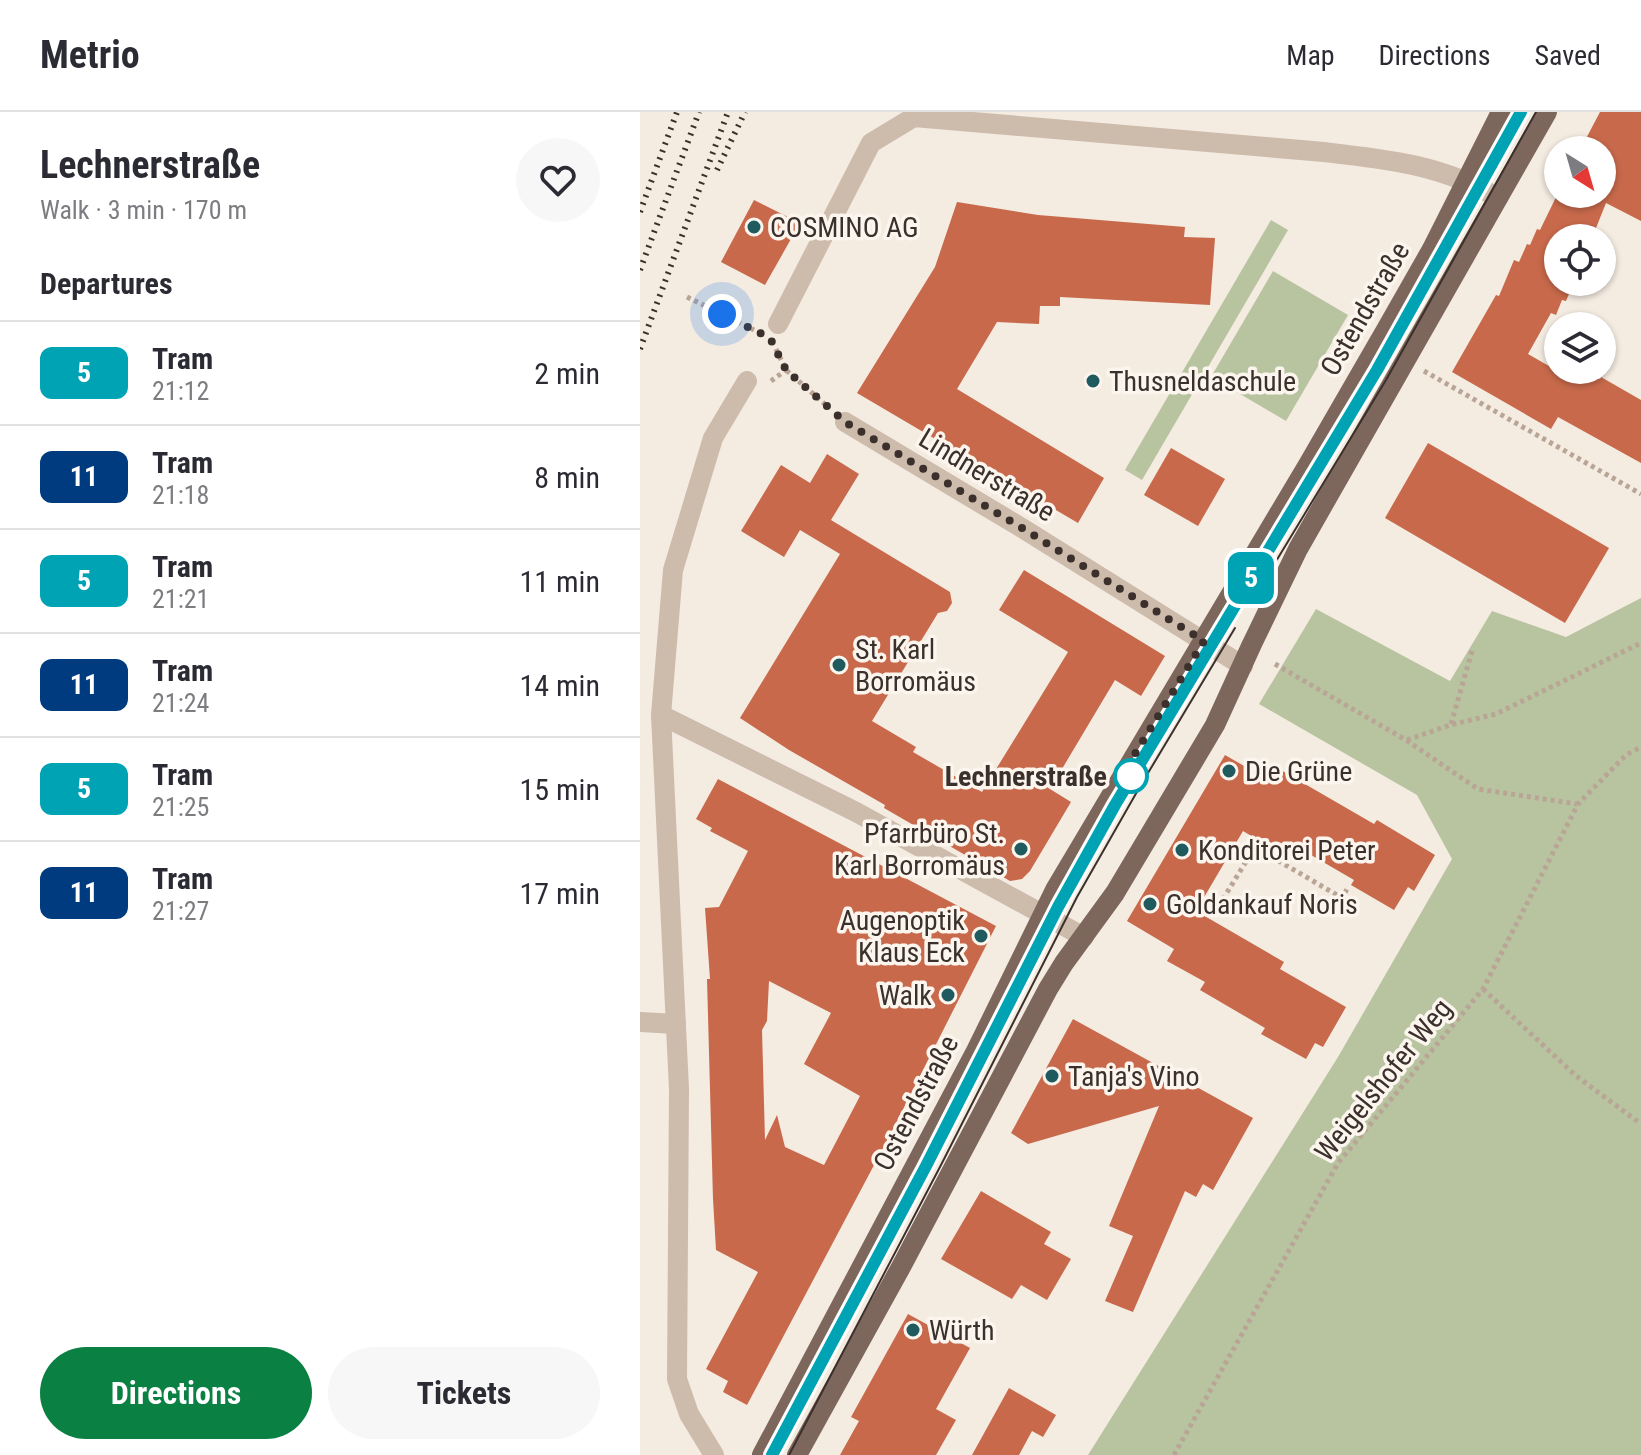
<!DOCTYPE html>
<html lang="en">
<head>
<meta charset="utf-8">
<style>
	:root { --surface:#fff; --page:#f7f7f7; --text:#2b2b33; --muted:#7c7c81; --line:#e1e1e2; --accent:#0b8043 }
	body { margin:0; font-family:"Roboto Condensed",sans-serif; background:var(--page); color:var(--text); height:100vh; display:flex; flex-direction:column; font-size:30px; white-space:nowrap }
	* { box-sizing:border-box; margin:0 }
	p { font-size:26px; color:var(--muted) }
	.icon { flex:none; width:44px; height:44px; fill:none; stroke:currentColor; stroke-width:2; stroke-linecap:round; stroke-linejoin:round }
	.map { position:relative; flex:1; overflow:hidden }
	.side { display:flex; flex-direction:column; background:var(--surface); width:640px }
	.side>* { flex:none }
	.badge { padding:0 16px; border-radius:12px; font-size:28px; line-height:52px }
	.needle { width:52px; rotate:143deg }
	.tools { position:absolute; left:904px; top:24px; display:grid; gap:16px }
	.tools a { display:grid; place-items:center; width:72px; height:72px; border-radius:50%; background:var(--surface); box-shadow:0 2px 6px #0004; font-size:40px }
	.you { position:absolute; width:40px; height:40px; margin:-20px; border:6px solid #fff; border-radius:50%; background:#1a73e8; box-shadow:0 0 0 12px #1a73e833 }
	.map>.badge { position:absolute; translate:-50% -50%; box-shadow:0 0 0 4px #fff }
	h2 { padding:0 40px; font-size:30px; line-height:72px }
	.round { display:grid; place-items:center; flex:none; width:84px; height:84px; border-radius:42px; background:var(--page) }
	.overview { display:flex; align-items:center; justify-content:space-between; height:136px; padding:0 40px }
	h1 { font-size:38px; font-weight:700; line-height:60px }
	.action { display:flex; gap:16px; margin-top:auto; padding:16px 40px }
	.action a { flex:1; height:92px; border-radius:48px; background:var(--accent); color:#fff; font-size:32px; font-weight:700; line-height:92px; text-align:center }
	.action a+a { background:var(--page); color:var(--text) }
	ul { padding:0; list-style:none }
	li { display:flex; align-items:center; gap:24px; height:104px; padding:0 40px; border-top:2px solid var(--line) }
	li div { flex:1 }
	li b { display:block; font-size:30px }
	li em { font-style:normal }
	li .badge { min-width:88px; font-weight:700; text-align:center }
	header { display:flex; align-items:center; gap:48px; box-sizing:border-box; height:112px; padding:0 40px; background:var(--surface); border-bottom:2px solid var(--line) }
	header strong { font-size:38px }
	nav { display:flex; gap:44px; margin-inline-start:auto; font-size:28px }
	main { display:flex; flex:1; min-height:0 }
	.map>svg:first-child { display:block }
</style>
</head>
<body>
<header>
<strong>Metrio</strong>
<nav><a>Map</a><a>Directions</a><a>Saved</a></nav>
</header>
<main>
<section class="side">
<div class="overview"><div><h1>Lechnerstraße</h1><p>Walk · 3 min · 170 m</p></div><a class="round"><svg class="icon" aria-label="heart" viewBox="0 0 24 24"><path d="M12 20l-8-8c-3-5 5-10 8-4 3-6 11-1 8 4z"/></svg></a></div>
<h2>Departures</h2>
<ul>
<li><span class="badge" style="background:#00a3b4;color:#fff">5</span><div><b>Tram</b><p>21:12</p></div><em>2 min</em></li>
<li><span class="badge" style="background:#003b80;color:#fff">11</span><div><b>Tram</b><p>21:18</p></div><em>8 min</em></li>
<li><span class="badge" style="background:#00a3b4;color:#fff">5</span><div><b>Tram</b><p>21:21</p></div><em>11 min</em></li>
<li><span class="badge" style="background:#003b80;color:#fff">11</span><div><b>Tram</b><p>21:24</p></div><em>14 min</em></li>
<li><span class="badge" style="background:#00a3b4;color:#fff">5</span><div><b>Tram</b><p>21:25</p></div><em>15 min</em></li>
<li><span class="badge" style="background:#003b80;color:#fff">11</span><div><b>Tram</b><p>21:27</p></div><em>17 min</em></li>
</ul>
<div class="action"><a>Directions</a><a>Tickets</a></div>
</section>
<div class="map">
<svg width="1001" height="1343" viewBox="0 0 1001 1343">
	<rect width="100%" height="100%" fill="#f4ebe1"/>
	<g fill="#b8c4a0">
		<path d="M 631,108 L 648,118 L 502,368 L 485,358 Z"/>
		<path d="M 633,159 L 708,203 L 646,309 L 571,265 Z"/>
		<path d="M 1001,486 L 1001,1343 L 448,1343 L 698,945 L 812,747 L 777,683 L 619,592 L 676,497 L 810,569 L 852,499 L 926,525 Z"/>
	</g>
	<g fill="#c8694b" fill-rule="evenodd">
		<path d="M 960,0 L 1001,0 L 1001,109 L 966,91 L 952,126 L 918,126 L 918,170 L 934,170 L 926,189 L 922,188 L 916,203 L 911,201 L 888,242 L 935,269 L 941,258 L 944,258 L 960,267 L 961,265 L 1001,288 L 1001,351 L 918,305 L 911,317 L 812,260 L 856,183 L 859,184 L 874,148 L 879,150 L 887,132 L 890,133 L 897,117 L 900,118 L 918,81 L 962,82 L 962,38 L 940,38 Z"/>
		<path d="M 114,88 L 160,111 L 125,173 L 81,150 Z"/>
		<path d="M 317,90 L 398,103 L 545,115 L 544,125 L 575,126 L 570,193 L 420,185 L 420,194 L 400,194 L 399,212 L 357,210 L 317,277 L 464,366 L 438,411 L 217,281 L 295,155 Z"/>
		<path d="M 788,331 L 969,436 L 925,511 L 745,406 Z"/>
		<path d="M 531,336 L 585,367 L 558,414 L 504,383 Z"/>
		<path d="M 187,342 L 219,362 L 191,408 L 310,480 L 312,491 L 307,499 L 298,501 L 232,609 L 276,635 L 273,640 L 342,680 L 428,540 L 359,498 L 384,458 L 525,544 L 501,584 L 475,568 L 410,677 L 431,690 L 390,759 L 382,767 L 370,769 L 244,696 L 245,693 L 149,638 L 100,606 L 200,442 L 160,418 L 144,445 L 101,419 L 141,353 L 170,371 Z"/>
		<path d="M 585,643 L 632,670 L 639,657 L 734,712 L 737,708 L 795,743 L 774,779 L 768,775 L 754,798 L 711,773 L 714,768 L 659,736 L 652,748 L 603,719 L 556,799 L 644,850 L 640,857 L 706,895 L 683,935 L 675,931 L 666,947 L 621,922 L 625,916 L 560,878 L 565,870 L 527,849 L 534,837 L 487,809 Z"/>
		<path d="M 78,667 L 356,814 L 251,1021 L 107,1293 L 83,1280 L 88,1269 L 66,1257 L 118,1160 L 76,1138 L 73,1087 L 67,867 L 70,867 L 65,796 L 79,795 L 108,739 L 70,719 L 72,716 L 56,707 ZM 129,869 L 191,901 L 164,952 L 220,984 L 184,1053 L 145,1035 L 137,1003 L 125,1028 L 122,918 L 127,909 Z"/>
		<path d="M 433,907 L 613,1006 L 573,1078 L 563,1072 L 556,1085 L 545,1079 L 493,1200 L 465,1189 L 493,1124 L 469,1114 L 519,994 L 388,1032 L 371,1021 Z"/>
		<path d="M 341,1079 L 411,1120 L 404,1132 L 431,1147 L 407,1188 L 381,1173 L 372,1187 L 301,1147 Z"/>
		<path d="M 268,1202 L 330,1236 L 296,1297 L 316,1308 L 296,1343 L 200,1343 L 219,1309 L 211,1305 Z"/>
		<path d="M 369,1276 L 416,1303 L 403,1325 L 392,1319 L 379,1343 L 332,1343 Z"/>
	</g>
	<g fill="none" stroke-linecap="round" stroke-linejoin="round">
		<g stroke="#b9a596" stroke-width="5" stroke-dasharray="4 4" stroke-linecap="butt">
			<path d="M 47,185 L 114,218"/>
			<path d="M 136,237 L 146,258 L 187,294"/>
			<path d="M 784,259 L 1001,382"/>
			<path d="M 131,269 L 146,258"/>
			<path d="M 635,552 L 766,628 L 838,677 L 937,692"/>
			<path d="M 811,612 L 832,539"/>
			<path d="M 767,628 L 810,613 L 856,602 L 1001,531"/>
			<path d="M 560,792 L 575,800 L 615,735 L 702,786 L 707,777"/>
			<path d="M 843,877 L 935,963 L 1001,1012"/>
			<path d="M 534,1343 L 698,1051 L 843,877 L 938,692 L 986,643 L 1001,635"/>
		</g>
		<g stroke="#cdbbac" stroke-width="20">
			<path d="M 138,212 L 231,31 L 274,5 L 684,40 C 746,47 803,53 858,86"/>
			<path d="M 205,310 L 382,416 L 603,554"/>
			<path d="M 21,603 L 216,700 L 444,825"/>
			<path d="M 0,910 L 36,912"/>
			<path d="M 74,1343 L 49,1302 L 37,1267 L 39,977 L 21,603 L 33,458 L 73,326 L 107,269"/>
		</g>
		<g stroke="#7d675c" stroke-width="20">
			<path d="M 122,1343 L 336,939 L 416,776 L 669,351 L 747,216 L 792,137 L 861,0"/>
			<path d="M 157,1343 L 261,1155 L 408,877 L 424,851 L 475,781 L 575,613 L 612,532 L 658,437 L 907,0"/>
		</g>
		<g stroke="#3b302b" stroke-width="2">
			<path d="M 610,492 L 746,268 L 896,0"/>
			<path d="M 132,1343 L 286,1054 L 418,795 L 489,668 L 737,258 L 881,0"/>
			<path d="M 149,1343 L 301,1053 L 437,785 L 502,671 L 595,516"/>
		</g>
		<g stroke="#3b302b" stroke-width="6" stroke-dasharray="2 6" stroke-linecap="butt">
			<path d="M 77,58 L 105,0"/>
			<path d="M 0,100 L 37,0"/>
			<path d="M 0,158 L 59,0"/>
			<path d="M 0,237 L 88,0"/>
		</g>
	</g>
	<g fill="none" stroke-linecap="round" stroke-linejoin="round">
		<g stroke="#fff" stroke-width="18">
			<path id="line" d="M 132,1343 L 286,1054 L 418,795 L 475,693 L 737,258 L 881,0"/>
		</g>
		<use href="#line" stroke="#00a3b4" stroke-width="12"/>
		<path stroke="#3b302b" stroke-width="8" stroke-dasharray="0 14.4" d="M 82,202 L 130,226 L 146,258 L 205,310 L 382,416 L 564,529 L 484,660 L 491,664"/>
	</g>
	<g fill="#1f5a5e" stroke="#fbf5ee" stroke-width="3">
		<circle cx="114" cy="115" r="8"/>
		<circle cx="453" cy="269" r="8"/>
		<circle cx="199" cy="553" r="8"/>
		<circle cx="589" cy="659" r="8"/>
		<circle cx="381" cy="737" r="8"/>
		<circle cx="542" cy="738" r="8"/>
		<circle cx="510" cy="792" r="8"/>
		<circle cx="341" cy="824" r="8"/>
		<circle cx="308" cy="883" r="8"/>
		<circle cx="412" cy="964" r="8"/>
		<circle cx="273" cy="1218" r="8"/>
	</g>
	<circle fill="#fff" stroke="#00a3b4" stroke-width="4" cx="491" cy="664" r="16"/>
	<g text-anchor="middle" dominant-baseline="central" stroke-width="7" stroke-linejoin="round" paint-order="stroke">
		<g font-size="28" fill="#3b302b" stroke="#fbf5ee" text-anchor="start">
			<text x="130" y="115">COSMINO AG</text>
			<text x="469" y="269">Thusneldaschule</text>
			<text x="215" y="537">St. Karl<tspan x="215" dy="32">Borromäus</tspan></text>
			<text x="605" y="659">Die Grüne</text>
			<text x="365" y="721" text-anchor="end">Pfarrbüro St.<tspan x="365" dy="32">Karl Borromäus</tspan></text>
			<text x="558" y="738">Konditorei Peter</text>
			<text x="526" y="792">Goldankauf Noris</text>
			<text x="325" y="808" text-anchor="end">Augenoptik<tspan x="325" dy="32">Klaus Eck</tspan></text>
			<text x="292" y="883" text-anchor="end">Walk</text>
			<text x="428" y="964">Tanja's Vino</text>
			<text x="289" y="1218">Würth</text>
		</g>
		<g font-size="28" fill="#3b302b" stroke="#fbf5ee">
			<text transform="translate(725 197) rotate(-60)">Ostendstraße</text>
			<text transform="translate(347 363) rotate(31)">Lindnerstraße</text>
			<text transform="translate(743 968) rotate(-51)">Weigelshofer Weg</text>
			<text transform="translate(276 991) rotate(-62)">Ostendstraße</text>
		</g>
		<g font-size="28" font-weight="bold" fill="#3b302b" stroke="#fbf5ee" text-anchor="end">
			<text x="467" y="664">Lechnerstraße</text>
		</g>
	</g>
</svg>
<div class="tools">
<a><svg class="needle" viewBox="-14 -14 28 28"><path d="M0-13l5 13h-10z" fill="#e53935"/><path d="M0 13l5-13h-10z" fill="#7c7c81"/></svg></a>
<a><svg class="icon" aria-label="locate" viewBox="0 0 24 24"><circle cx="12" cy="12" r="6"/><path d="M12 2v4M12 18v4M2 12h4M18 12h4"/></svg></a>
<a><svg class="icon" aria-label="layers" viewBox="0 0 24 24"><path d="M12 4l9 5-9 5-9-5zM3 14l9 5 9-5"/></svg></a>
</div>
<div class="you" style="left:82px;top:202px"></div>
<b class="badge" style="left:611px;top:466px;background:#00a3b4;color:#fff">5</b>
</div>
</main>
</body>
</html>
